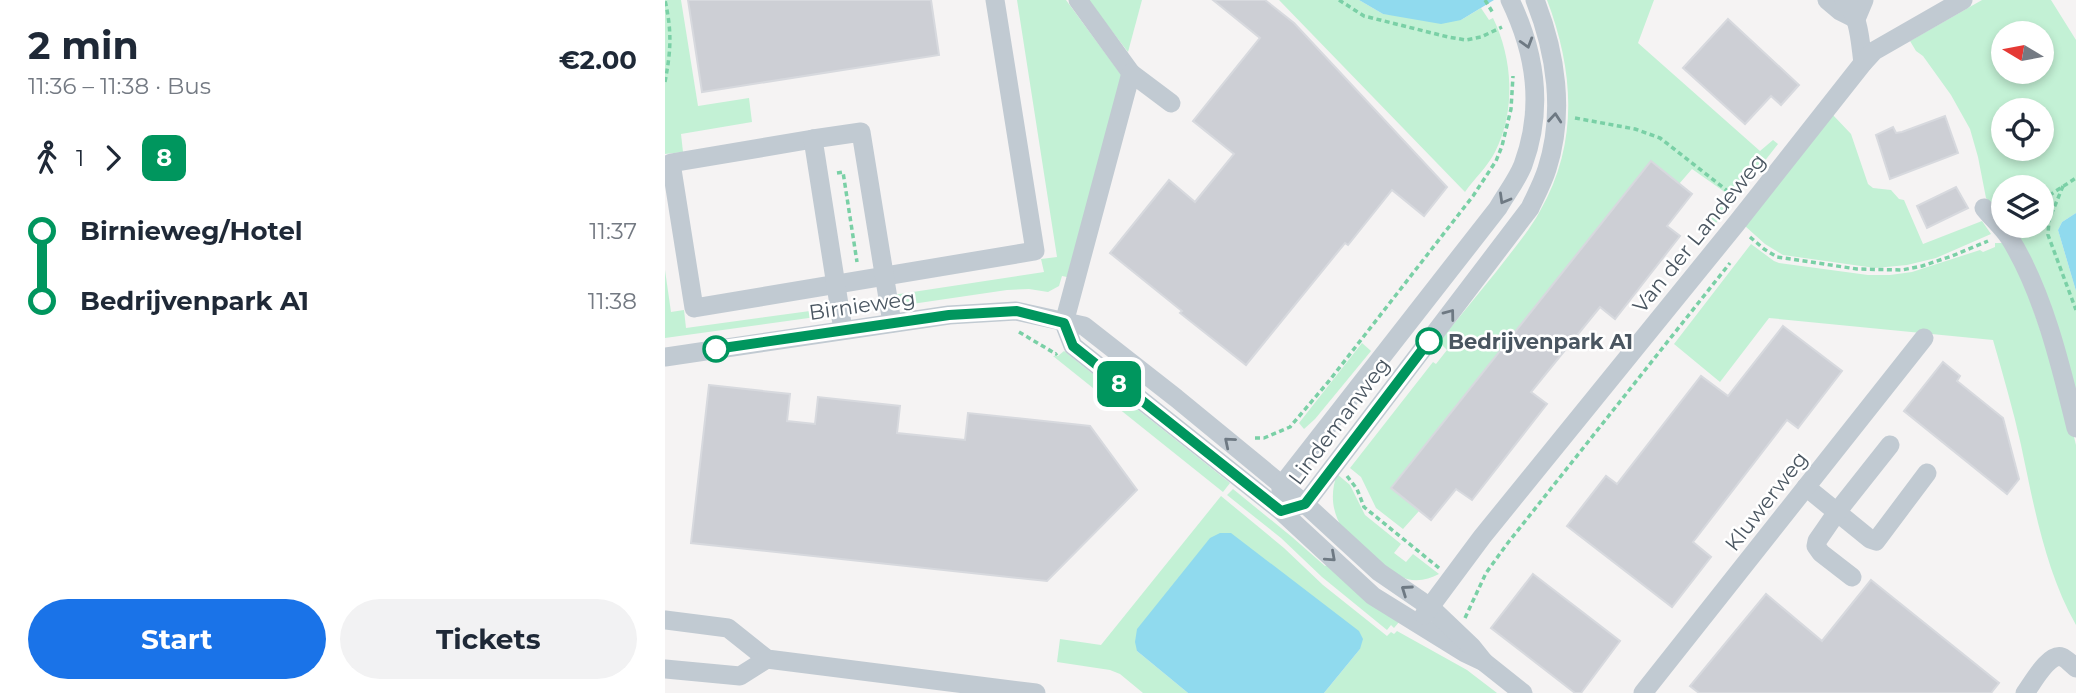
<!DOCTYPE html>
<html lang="en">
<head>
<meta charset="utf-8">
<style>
	:root { --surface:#fff; --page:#f2f2f3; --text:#1f2937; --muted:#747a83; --accent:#1a73e8 }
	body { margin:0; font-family:Montserrat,sans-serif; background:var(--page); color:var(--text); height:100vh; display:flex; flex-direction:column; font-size:26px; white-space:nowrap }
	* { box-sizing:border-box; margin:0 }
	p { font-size:23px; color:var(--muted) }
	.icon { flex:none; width:38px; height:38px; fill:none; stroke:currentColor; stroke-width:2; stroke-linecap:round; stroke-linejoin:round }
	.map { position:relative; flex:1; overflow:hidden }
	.side { display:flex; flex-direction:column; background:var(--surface); width:665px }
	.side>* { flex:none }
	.badge { padding:0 14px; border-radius:10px; font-size:24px; line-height:46px }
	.needle { width:46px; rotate:280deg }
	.buttons { position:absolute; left:1326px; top:21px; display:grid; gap:14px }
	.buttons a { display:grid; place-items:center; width:63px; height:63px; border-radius:50%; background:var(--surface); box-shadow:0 4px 10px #0003; font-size:35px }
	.map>.badge { position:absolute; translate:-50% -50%; box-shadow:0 0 0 4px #fff }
	.legs { display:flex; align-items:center; gap:10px; height:77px; padding:0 28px; font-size:23px }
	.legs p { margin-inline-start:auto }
	.summary { display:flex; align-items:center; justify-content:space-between; height:119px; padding:0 28px }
	h1 { font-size:38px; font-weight:700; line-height:52px }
	.action { display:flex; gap:14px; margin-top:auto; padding:14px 28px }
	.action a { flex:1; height:80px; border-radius:42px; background:var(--accent); color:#fff; font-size:28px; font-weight:700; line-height:80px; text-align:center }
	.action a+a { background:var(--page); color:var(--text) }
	ul { padding:0 28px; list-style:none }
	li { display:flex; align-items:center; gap:24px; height:70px; font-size:26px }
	li i { display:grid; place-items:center; width:10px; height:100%; margin:0 9px; background:currentColor }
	li i::after { content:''; width:18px; height:18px; margin:-9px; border:5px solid; border-radius:50%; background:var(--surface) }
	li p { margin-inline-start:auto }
	li:first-child i { background:linear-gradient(#0000 50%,currentColor 0) }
	li:last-child i { background:linear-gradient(currentColor 50%,#0000 0) }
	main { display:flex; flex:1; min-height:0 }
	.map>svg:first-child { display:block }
</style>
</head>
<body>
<main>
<section class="side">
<div class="summary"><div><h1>2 min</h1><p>11:36 – 11:38 · Bus</p></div><b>€2.00</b></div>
<div class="legs"><svg class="icon" aria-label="walk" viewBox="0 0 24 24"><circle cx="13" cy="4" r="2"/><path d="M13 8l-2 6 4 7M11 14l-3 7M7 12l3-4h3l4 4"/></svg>1<svg class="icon" aria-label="forward" viewBox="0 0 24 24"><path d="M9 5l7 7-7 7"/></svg><b class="badge" style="background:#00965e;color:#fff">8</b></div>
<ul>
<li><i style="color:#00965e"></i><b>Birnieweg/Hotel</b><p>11:37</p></li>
<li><i style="color:#00965e"></i><b>Bedrijvenpark A1</b><p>11:38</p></li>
</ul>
<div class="action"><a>Start</a><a>Tickets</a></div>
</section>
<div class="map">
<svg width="1411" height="693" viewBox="0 0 1411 693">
	<rect width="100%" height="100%" fill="#f5f3f3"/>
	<g fill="#c3f1d5" fill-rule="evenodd">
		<path d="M 0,0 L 16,0 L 33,106 L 84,98 L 87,122 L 16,134 L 18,152 L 0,154 Z"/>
		<path d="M 352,0 L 401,0 L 457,76 L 402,277 L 397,276 L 394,286 L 383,292 L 364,289 L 342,290 L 240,305 L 228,295 L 379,272 L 376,259 L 392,257 Z"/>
		<path d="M 423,0 L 477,0 L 463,52 Z"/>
		<path d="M 614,0 L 694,0 L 718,14 L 796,20 L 816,8 L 824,20 L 828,18 C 848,59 851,111 830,152 C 823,166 809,179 800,192 Z"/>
		<path d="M 882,0 L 989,0 L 973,43 L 1095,151 L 1108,140 L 1113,144 L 1051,223 L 1045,218 L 1064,195 L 1027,169 L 1014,184 L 986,161 L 726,488 L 754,511 L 738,529 L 711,508 L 696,477 L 685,468 L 768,362 L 771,364 L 782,350 L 774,342 C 793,319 812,295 831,272 C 846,252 863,233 875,211 C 914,143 909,71 882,0 Z"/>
		<path d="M 1317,0 L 1386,0 L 1411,40 L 1411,213 L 1397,222 L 1393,230 L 1411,291 L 1411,413 L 1340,226 L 1377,226 L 1377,187 L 1339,187 L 1339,224 L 1321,198 L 1313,157 L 1305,129 L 1286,95 L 1258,56 L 1251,51 L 1245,41 ZM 1339,33 L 1377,33 L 1377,72 L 1339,72 ZM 1339,110 L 1377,110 L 1377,149 L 1339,149 Z"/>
		<path d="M 1168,115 L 1186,134 L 1203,184 L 1208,188 L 1226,190 L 1234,199 L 1239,200 L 1258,244 L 1317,221 L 1326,234 L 1271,258 L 1242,265 L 1210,268 L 1118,255 L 1100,244 L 1080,226 Z"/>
		<path d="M 1330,243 L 1341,243 L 1349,254 L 1401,404 L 1411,445 L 1411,625 C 1380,570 1369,506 1356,445 C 1348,409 1338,375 1328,340 L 1104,318 L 1055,382 L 1009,344 L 1086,244 L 1109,261 L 1114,263 L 1203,275 L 1225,275 L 1247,272 L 1315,250 L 1318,252 L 1330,247 Z"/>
		<path d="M 0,270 L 6,312 L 19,310 L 21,328 L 167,308 L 161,315 L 158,316 L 0,338 Z"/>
		<path d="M 697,343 L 706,351 L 650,419 L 639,429 L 634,423 Z"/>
		<path d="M 399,351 L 565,483 L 558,492 L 388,356 L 393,356 Z"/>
		<path d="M 672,474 L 685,485 L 700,515 L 736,544 L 729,553 L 741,562 L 748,554 L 774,574 C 764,579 754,582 742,579 C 725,574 693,541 677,528 C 667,511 665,494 672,474 Z"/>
		<path d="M 568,489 L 627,537 L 660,566 L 662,565 L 734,622 L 729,628 L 726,625 L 722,630 L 657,577 L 616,538 L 562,495 Z"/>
		<path d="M 556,496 L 619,548 L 658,585 L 722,636 L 726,632 L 729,634 L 732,631 L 802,670 L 832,693 L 659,693 L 695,649 L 472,651 L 523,693 L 478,693 L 455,674 L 445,670 L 392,662 L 395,639 L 436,645 Z"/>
	</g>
	<g fill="#90daee">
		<path d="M 694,0 L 829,0 L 796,20 L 776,24 L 718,14 Z"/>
		<path d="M 1411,213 L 1411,291 L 1393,230 L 1397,222 Z"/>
		<path d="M 555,533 L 566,533 L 694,631 L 698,639 L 695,649 L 659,693 L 523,693 L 472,651 L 470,642 L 472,629 L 545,538 Z"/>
	</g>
	<g fill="#cdcfd5" stroke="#d7d9de" stroke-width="2">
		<path d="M 23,0 L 266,0 L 274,55 L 37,92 Z"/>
		<path d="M 548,0 L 600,0 L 629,23 L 782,187 L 759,216 L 727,190 L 683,245 L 680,243 L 581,365 L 515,313 L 517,311 L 445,253 L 504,180 L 530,202 L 569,154 L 528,121 L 595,38 Z"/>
		<path d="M 1063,19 L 1134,85 L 1116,105 L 1106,96 L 1080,124 L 1018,68 Z"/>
		<path d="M 1280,116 L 1293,153 L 1225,179 L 1211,135 L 1228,127 L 1231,133 L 1237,132 Z"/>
		<path d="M 986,161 L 1027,194 L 1002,226 L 1015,236 L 950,319 L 935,307 L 866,392 L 882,404 L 807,500 L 791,489 L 766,520 L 726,488 Z"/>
		<path d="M 1291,187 L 1303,208 L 1262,228 L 1252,206 Z"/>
		<path d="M 1118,326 L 1177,371 L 1133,428 L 1122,420 L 1028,542 L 1046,557 L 1007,607 L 902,526 L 941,476 L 952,484 L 1036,376 L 1063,396 Z"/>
		<path d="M 1278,362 L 1295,376 L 1292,381 L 1338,418 L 1354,479 L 1342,494 L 1239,411 Z"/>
		<path d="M 44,385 L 125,394 L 122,421 L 150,424 L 153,397 L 235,406 L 232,433 L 300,440 L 303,413 L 425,426 L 472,490 L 382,581 L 26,543 Z"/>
		<path d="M 868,574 L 955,641 L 916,693 L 910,693 L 826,628 Z"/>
		<path d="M 1206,580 L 1334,683 L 1326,693 L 1034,693 L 1025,686 L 1101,594 L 1157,641 Z"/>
	</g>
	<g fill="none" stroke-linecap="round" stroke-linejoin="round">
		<g stroke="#7ad0a6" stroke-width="3.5" stroke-dasharray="5 3.5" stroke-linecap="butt">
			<path d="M 674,0 L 699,16 L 783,37 L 801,40 L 816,37 L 837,27"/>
			<path d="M 820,0 L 828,13"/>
			<path d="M 0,82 C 6,50 7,32 0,0"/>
			<path d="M 910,118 L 970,129 L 995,138 L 1069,196"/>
			<path d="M 172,173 L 178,172 L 192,262"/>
			<path d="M 1398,186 L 1384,220 L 1383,235 L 1411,310"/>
			<path d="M 1377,200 L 1411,178"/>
			<path d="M 1085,237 L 1099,249 L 1112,257 L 1192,269 L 1237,270 L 1257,266 L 1287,256 L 1323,241"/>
			<path d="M 354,332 L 391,354 L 392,353"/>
			<path d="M 590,438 L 599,438 L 625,427 L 664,381 L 808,196 L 831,161 L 837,146 L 846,109 L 848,76"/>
			<path d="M 682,476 L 692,489 L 699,507 L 774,568"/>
			<path d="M 800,618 L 821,573 L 842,544 L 1065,263"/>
		</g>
		<g stroke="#c1cad2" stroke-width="19">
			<path d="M 413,0 L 466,73"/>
			<path d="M 1162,0 L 1175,11 L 1191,19 L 1199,0"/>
			<path d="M 1179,0 C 1195,16 1195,42 1198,63"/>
			<path d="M 506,103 L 466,73 L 399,323 L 408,346 L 616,511 L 708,596 L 800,653 L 819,662 L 858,693"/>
			<path d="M 148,139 L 6,163 L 29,308 L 370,251 L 330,0"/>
			<path d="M 1319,208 C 1327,218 1337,227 1344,237 C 1378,291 1396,366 1411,428"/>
			<path d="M 178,330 L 148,139 L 196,132 L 227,323"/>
			<path d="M 0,357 L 284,315 L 351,311 L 419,326 L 511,398 L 640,504 L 714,572 L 765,607 L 807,647 L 819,662"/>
			<path d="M 1141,487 L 1205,539 L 1211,541 L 1262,473"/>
			<path d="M 616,496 L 616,486 L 833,208 C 841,194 852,180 858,165 C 879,108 871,54 845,0"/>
			<path d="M 630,507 L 640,504 L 865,208 C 871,195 878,182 882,169 C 900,113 891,53 870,0"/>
			<path d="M 1187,577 L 1156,553 L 1151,546 L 1152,541 L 1172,512 L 1225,445"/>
			<path d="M 759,615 L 817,537 L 1071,224 L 1198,63 L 1209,51 L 1298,0"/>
			<path d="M 0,620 L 63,628 L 102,659 L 371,693"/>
			<path d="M 0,669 L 75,676 L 102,659"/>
			<path d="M 978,693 L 1259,338"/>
			<path d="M 1360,693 C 1367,684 1384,652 1397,657 C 1402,659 1407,665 1411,668"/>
		</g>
	</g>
	<defs><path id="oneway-chevron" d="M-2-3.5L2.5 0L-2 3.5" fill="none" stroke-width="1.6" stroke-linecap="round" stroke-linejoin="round" transform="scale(1.75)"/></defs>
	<g stroke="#6e7983">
		<use href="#oneway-chevron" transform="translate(862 43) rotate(73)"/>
		<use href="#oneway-chevron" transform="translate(890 118) rotate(-85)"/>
		<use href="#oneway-chevron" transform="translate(839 199) rotate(120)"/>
		<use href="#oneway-chevron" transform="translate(785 314) rotate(-53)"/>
		<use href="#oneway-chevron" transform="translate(564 442) rotate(-140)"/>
		<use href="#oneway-chevron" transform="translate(666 557) rotate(42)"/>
		<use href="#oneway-chevron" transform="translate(741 590) rotate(-145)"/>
	</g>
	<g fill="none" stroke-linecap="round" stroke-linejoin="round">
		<g stroke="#fff" stroke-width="16">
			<path id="line-1" d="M 51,349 L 284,315 L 352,311 L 399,323 L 408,346 L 616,511 L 640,504 L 764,341"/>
		</g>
		<use href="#line-1" stroke="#00965e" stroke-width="10"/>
	</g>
	<g fill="#fff" stroke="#00965e" stroke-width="3.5">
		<circle cx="764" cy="341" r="12"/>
		<circle cx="51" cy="349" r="12"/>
	</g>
	<g text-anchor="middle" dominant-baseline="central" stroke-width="5" stroke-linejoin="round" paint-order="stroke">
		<g font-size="21" fill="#4a5661" stroke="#fff">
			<text transform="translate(1034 233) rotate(-51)">Van der Landeweg</text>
			<text transform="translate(197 305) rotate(-8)">Birnieweg</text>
			<text transform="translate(674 421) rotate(-53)">Lindemanweg</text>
			<text transform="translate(1101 501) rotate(-52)">Kluwerweg</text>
		</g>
		<g font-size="21" font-weight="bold" fill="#4a5661" stroke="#fff" text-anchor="start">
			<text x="783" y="341">Bedrijvenpark A1</text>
		</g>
	</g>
</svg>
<div class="buttons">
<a><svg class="needle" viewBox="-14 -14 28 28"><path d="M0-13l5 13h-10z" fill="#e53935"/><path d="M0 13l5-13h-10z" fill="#747a83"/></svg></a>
<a><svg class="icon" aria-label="locate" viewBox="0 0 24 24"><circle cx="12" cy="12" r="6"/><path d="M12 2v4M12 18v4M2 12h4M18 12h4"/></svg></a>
<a><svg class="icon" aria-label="layers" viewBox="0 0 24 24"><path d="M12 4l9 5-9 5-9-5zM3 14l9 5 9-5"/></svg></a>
</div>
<b class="badge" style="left:454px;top:384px;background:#00965e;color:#fff">8</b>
</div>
</main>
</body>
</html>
